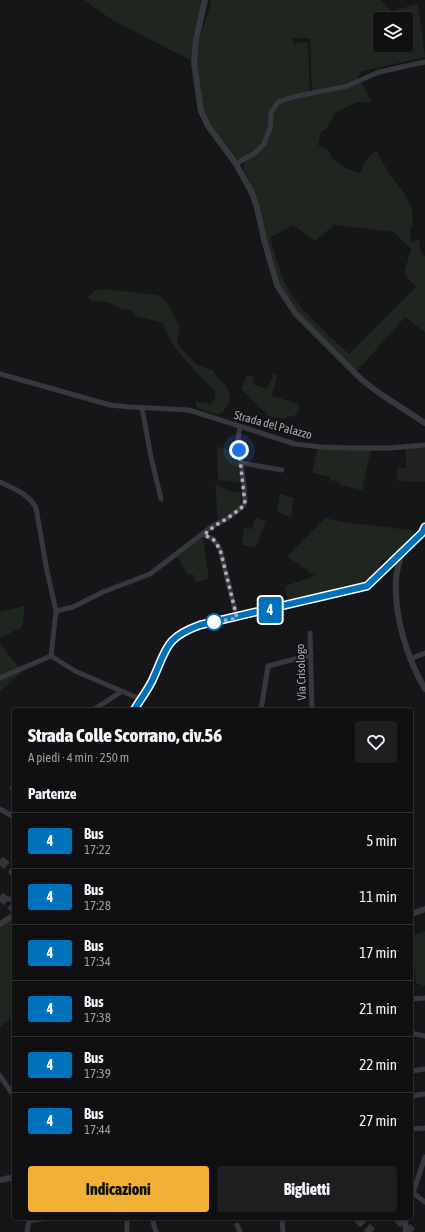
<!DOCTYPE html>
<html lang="it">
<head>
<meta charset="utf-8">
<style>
	:root { --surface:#101012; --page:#1e1e20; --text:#f1f3f6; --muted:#9c9d9f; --line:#303032; --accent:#f2b134 }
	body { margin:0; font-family:"Asap Condensed",sans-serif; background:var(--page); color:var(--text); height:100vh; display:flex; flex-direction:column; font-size:15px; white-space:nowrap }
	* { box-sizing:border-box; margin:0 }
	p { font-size:13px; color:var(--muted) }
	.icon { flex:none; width:22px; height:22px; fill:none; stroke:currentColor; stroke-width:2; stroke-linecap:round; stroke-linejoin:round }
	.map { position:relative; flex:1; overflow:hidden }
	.drawer { position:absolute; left:12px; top:708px; width:401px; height:512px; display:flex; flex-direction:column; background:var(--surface); border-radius:4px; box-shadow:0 1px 3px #0004,0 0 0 1px var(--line) }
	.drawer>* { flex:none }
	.badge { padding:0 8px; border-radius:3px; font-size:14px; line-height:26px }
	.fabs { position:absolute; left:373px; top:12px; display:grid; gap:8px }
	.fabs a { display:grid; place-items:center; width:40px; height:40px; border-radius:4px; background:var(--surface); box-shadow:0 1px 3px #0004,0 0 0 1px var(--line); font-size:20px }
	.you { position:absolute; width:20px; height:20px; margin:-10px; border:3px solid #fff; border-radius:50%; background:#1a73e8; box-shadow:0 0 0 6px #1a73e833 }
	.map>.badge { position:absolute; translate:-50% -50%; box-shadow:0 0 0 2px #fff }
	h2 { padding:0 16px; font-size:15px; line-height:36px }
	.round { display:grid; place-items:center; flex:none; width:42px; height:42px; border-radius:4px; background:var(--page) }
	.head { display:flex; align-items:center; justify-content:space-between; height:68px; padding:0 16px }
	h1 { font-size:19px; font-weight:800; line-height:30px }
	.primary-button { display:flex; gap:8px; margin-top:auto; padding:8px 16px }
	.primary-button a { flex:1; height:46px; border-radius:4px; background:var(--accent); color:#111; font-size:16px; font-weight:800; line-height:46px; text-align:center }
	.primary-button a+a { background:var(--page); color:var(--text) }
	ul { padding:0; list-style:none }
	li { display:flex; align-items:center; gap:12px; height:56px; padding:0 16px; border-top:1px solid var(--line) }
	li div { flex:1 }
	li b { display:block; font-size:15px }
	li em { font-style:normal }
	li .badge { min-width:44px; font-weight:700; text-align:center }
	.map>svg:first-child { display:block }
</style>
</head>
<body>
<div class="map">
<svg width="425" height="1232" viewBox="0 0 425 1232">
	<rect width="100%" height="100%" fill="#161618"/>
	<path fill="#222225" d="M 425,447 L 425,482 L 397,481 L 397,468 L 406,468 L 406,449 Z"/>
	<g fill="#1e261f" fill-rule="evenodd">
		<path d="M 84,0 L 202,0 L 202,10 L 192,61 L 114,21 Z"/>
		<path d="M 210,0 L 380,0 L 392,11 L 418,4 L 425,57 L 360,72 L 357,80 L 312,91 L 310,38 L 293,38 L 293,44 L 308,42 L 310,94 L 361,82 L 372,102 L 357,102 L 335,113 L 327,128 L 321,132 L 318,145 L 330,152 L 331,158 L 347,169 L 361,173 L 365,161 L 376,150 C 381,159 386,169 392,177 C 405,195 415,204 412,228 L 410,229 L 411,242 L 419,239 L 421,254 L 425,256 L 425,332 L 405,317 L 357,371 L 295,310 L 280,285 L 266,242 L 260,207 L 243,168 L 244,162 L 236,164 L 210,126 L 203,109 L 196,63 L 199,40 L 211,3 ZM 380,19 L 406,19 L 406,45 L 380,45 ZM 293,225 L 315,241 L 334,225 L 394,232 L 411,249 L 404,273 L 416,287 L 349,354 C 328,334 301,313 287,287 C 279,271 275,254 270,238 Z"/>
		<path d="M 105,289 L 158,295 L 168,304 L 180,328 L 177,341 L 179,346 L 196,364 L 214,371 C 217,379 222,380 226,386 C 234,398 229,408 218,415 L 197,408 L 195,401 L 210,404 L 215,399 L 215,392 C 199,373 169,348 163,323 L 135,316 L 130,310 L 119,308 L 109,302 L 92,301 L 88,298 L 94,291 Z"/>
		<path d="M 274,373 L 277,376 L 272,396 L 299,404 L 298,414 L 283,419 L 270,417 L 241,389 L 247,375 L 254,377 L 252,384 L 267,389 Z"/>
		<path d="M 217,447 L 237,452 L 242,483 L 218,480 Z"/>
		<path d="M 318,447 L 371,449 L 362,490 L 340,485 L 340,482 L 330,480 L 331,477 L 312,473 Z"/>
		<path d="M 215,484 L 230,491 L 242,492 L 240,505 L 227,516 L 218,520 Z"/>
		<path d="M 280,494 L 294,498 L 291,517 L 277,512 Z"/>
		<path d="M 255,518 L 266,521 L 256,548 L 242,545 L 244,528 L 252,529 Z"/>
		<path d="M 325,518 L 344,522 L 418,531 L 414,532 L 414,536 L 392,558 L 383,560 C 379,565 380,570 374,575 C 354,592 313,597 288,604 L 285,586 L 315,576 L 287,556 Z"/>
		<path d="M 203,538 L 209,579 L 196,583 L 193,574 L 188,575 L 177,557 L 195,542 Z"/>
		<path d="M 25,606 L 22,627 L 0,638 L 0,612 Z"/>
		<path d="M 0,643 L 22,672 L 0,691 Z"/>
		<path d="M 14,917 L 14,1015 L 0,1027 L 0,926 Z"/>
		<path d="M 425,931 L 425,986 L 416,983 L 411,936 Z"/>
	</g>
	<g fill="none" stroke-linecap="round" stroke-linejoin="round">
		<g stroke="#333438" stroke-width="9" stroke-dasharray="9 4.5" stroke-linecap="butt">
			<path d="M 0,860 L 14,872"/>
			<path d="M 0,896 L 14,908"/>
			<path d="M 357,1218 L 372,1232"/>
			<path d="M 397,1218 L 412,1232"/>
		</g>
		<g stroke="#37383d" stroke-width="5">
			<path d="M 236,164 L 255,153 L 264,144 L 270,128 L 271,113 L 278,102 L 293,97 L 347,86 L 379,72 L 425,62"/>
			<path d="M 0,374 L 110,405 L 130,407 L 189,410 L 295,444 L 322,447 L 350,448 L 390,448 L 425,445"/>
			<path d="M 142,408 L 151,457 L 161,499"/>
			<path d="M 241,463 L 282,470"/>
			<path d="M 0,482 C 14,489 28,493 36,508 L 47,571 L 56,611 L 51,656 L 0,678"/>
			<path d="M 204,535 L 213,539 L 220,549 L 237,618"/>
			<path d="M 56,611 L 73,607 L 103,592 L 150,574 L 214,525 L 227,519 L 243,506 L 245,502 L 244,486 L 238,438 L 240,427"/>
			<path d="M 310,633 L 312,710"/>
			<path d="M 51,656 L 75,671 L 140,699"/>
			<path d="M 410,659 L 425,653"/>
			<path d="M 93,710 L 121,692"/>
			<path d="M 261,710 L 268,666 L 311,655"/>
			<path d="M 12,788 L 14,790"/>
			<path d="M 0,809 L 14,817"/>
			<path d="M 0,899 L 14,899"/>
			<path d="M 411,999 L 425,998"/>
			<path d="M 411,1033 L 425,1036"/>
			<path d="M 411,1071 L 425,1069"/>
			<path d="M 0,1076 L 14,1096"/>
			<path d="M 411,1096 L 425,1094"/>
			<path d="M 411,1129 L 425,1128"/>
			<path d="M 413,1193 L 425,1202"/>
			<path d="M 411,1199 L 425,1157"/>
			<path d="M 152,1218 L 156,1232"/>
			<path d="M 282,1218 L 283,1232"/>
			<path d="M 237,1225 L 240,1232"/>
			<path d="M 27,1232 L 29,1221 L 47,1218"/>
			<path d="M 127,1232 L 127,1218"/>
			<path d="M 405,1232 L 406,1218"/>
		</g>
		<g stroke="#37383d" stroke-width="6">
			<path d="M 205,0 L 196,40 L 194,63 L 201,111 L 208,126 L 236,164 L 252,193 L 256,204 L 265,243 L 277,285 L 295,313 L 361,379 L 379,393 L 425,423"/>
			<path d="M 401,553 C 400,563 396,571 396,580 C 394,616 407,658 425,689"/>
			<path d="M 134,710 C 140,700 147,691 152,681 C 167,649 164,638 200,625 L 367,586 L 422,533 L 425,527"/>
			<path d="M 411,914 L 425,909"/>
			<path d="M 0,924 L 14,915"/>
			<path d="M 0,1180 L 14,1177"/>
		</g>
	</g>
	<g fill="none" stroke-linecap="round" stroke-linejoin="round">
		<g stroke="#fff" stroke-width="9">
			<path id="line" d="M 134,710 C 140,700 147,691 152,681 C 167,649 164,638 200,625 L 367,586 L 422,533 L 425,527"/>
		</g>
		<use href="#line" stroke="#0072bc" stroke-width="6"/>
		<path stroke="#a8adb8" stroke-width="4" stroke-dasharray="0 7.2" d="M 214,622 L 213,623 L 237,618 L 220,549 L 213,539 L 204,535 C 216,523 233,517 245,504 L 239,450"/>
	</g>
	<circle fill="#fff" stroke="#0072bc" stroke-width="2" cx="214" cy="622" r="8"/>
	<g text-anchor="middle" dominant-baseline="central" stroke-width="3.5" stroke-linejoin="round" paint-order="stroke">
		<g font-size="12" fill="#a8adb8" stroke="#111113">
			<text transform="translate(273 425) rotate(15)">Strada del Palazzo</text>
			<text transform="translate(301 672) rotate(-92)">Via Crisologo</text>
		</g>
	</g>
</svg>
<div class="fabs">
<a><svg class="icon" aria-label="layers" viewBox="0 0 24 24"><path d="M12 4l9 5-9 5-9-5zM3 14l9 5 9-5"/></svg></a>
</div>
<div class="you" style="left:239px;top:450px"></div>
<b class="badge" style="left:270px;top:610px;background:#0072bc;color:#fff">4</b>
<section class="drawer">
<div class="head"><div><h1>Strada Colle Scorrano, civ.56</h1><p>A piedi · 4 min · 250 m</p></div><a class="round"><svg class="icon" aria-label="heart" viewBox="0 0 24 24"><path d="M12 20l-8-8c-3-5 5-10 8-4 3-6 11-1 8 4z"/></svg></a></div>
<h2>Partenze</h2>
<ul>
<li><span class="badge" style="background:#0072bc;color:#fff">4</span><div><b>Bus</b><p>17:22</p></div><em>5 min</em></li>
<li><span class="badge" style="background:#0072bc;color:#fff">4</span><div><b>Bus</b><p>17:28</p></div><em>11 min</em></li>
<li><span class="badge" style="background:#0072bc;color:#fff">4</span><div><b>Bus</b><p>17:34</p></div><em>17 min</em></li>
<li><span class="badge" style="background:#0072bc;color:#fff">4</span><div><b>Bus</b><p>17:38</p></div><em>21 min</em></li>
<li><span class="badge" style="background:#0072bc;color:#fff">4</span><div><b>Bus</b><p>17:39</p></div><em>22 min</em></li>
<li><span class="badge" style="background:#0072bc;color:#fff">4</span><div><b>Bus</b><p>17:44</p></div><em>27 min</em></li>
</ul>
<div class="primary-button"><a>Indicazioni</a><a>Biglietti</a></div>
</section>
</div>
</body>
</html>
